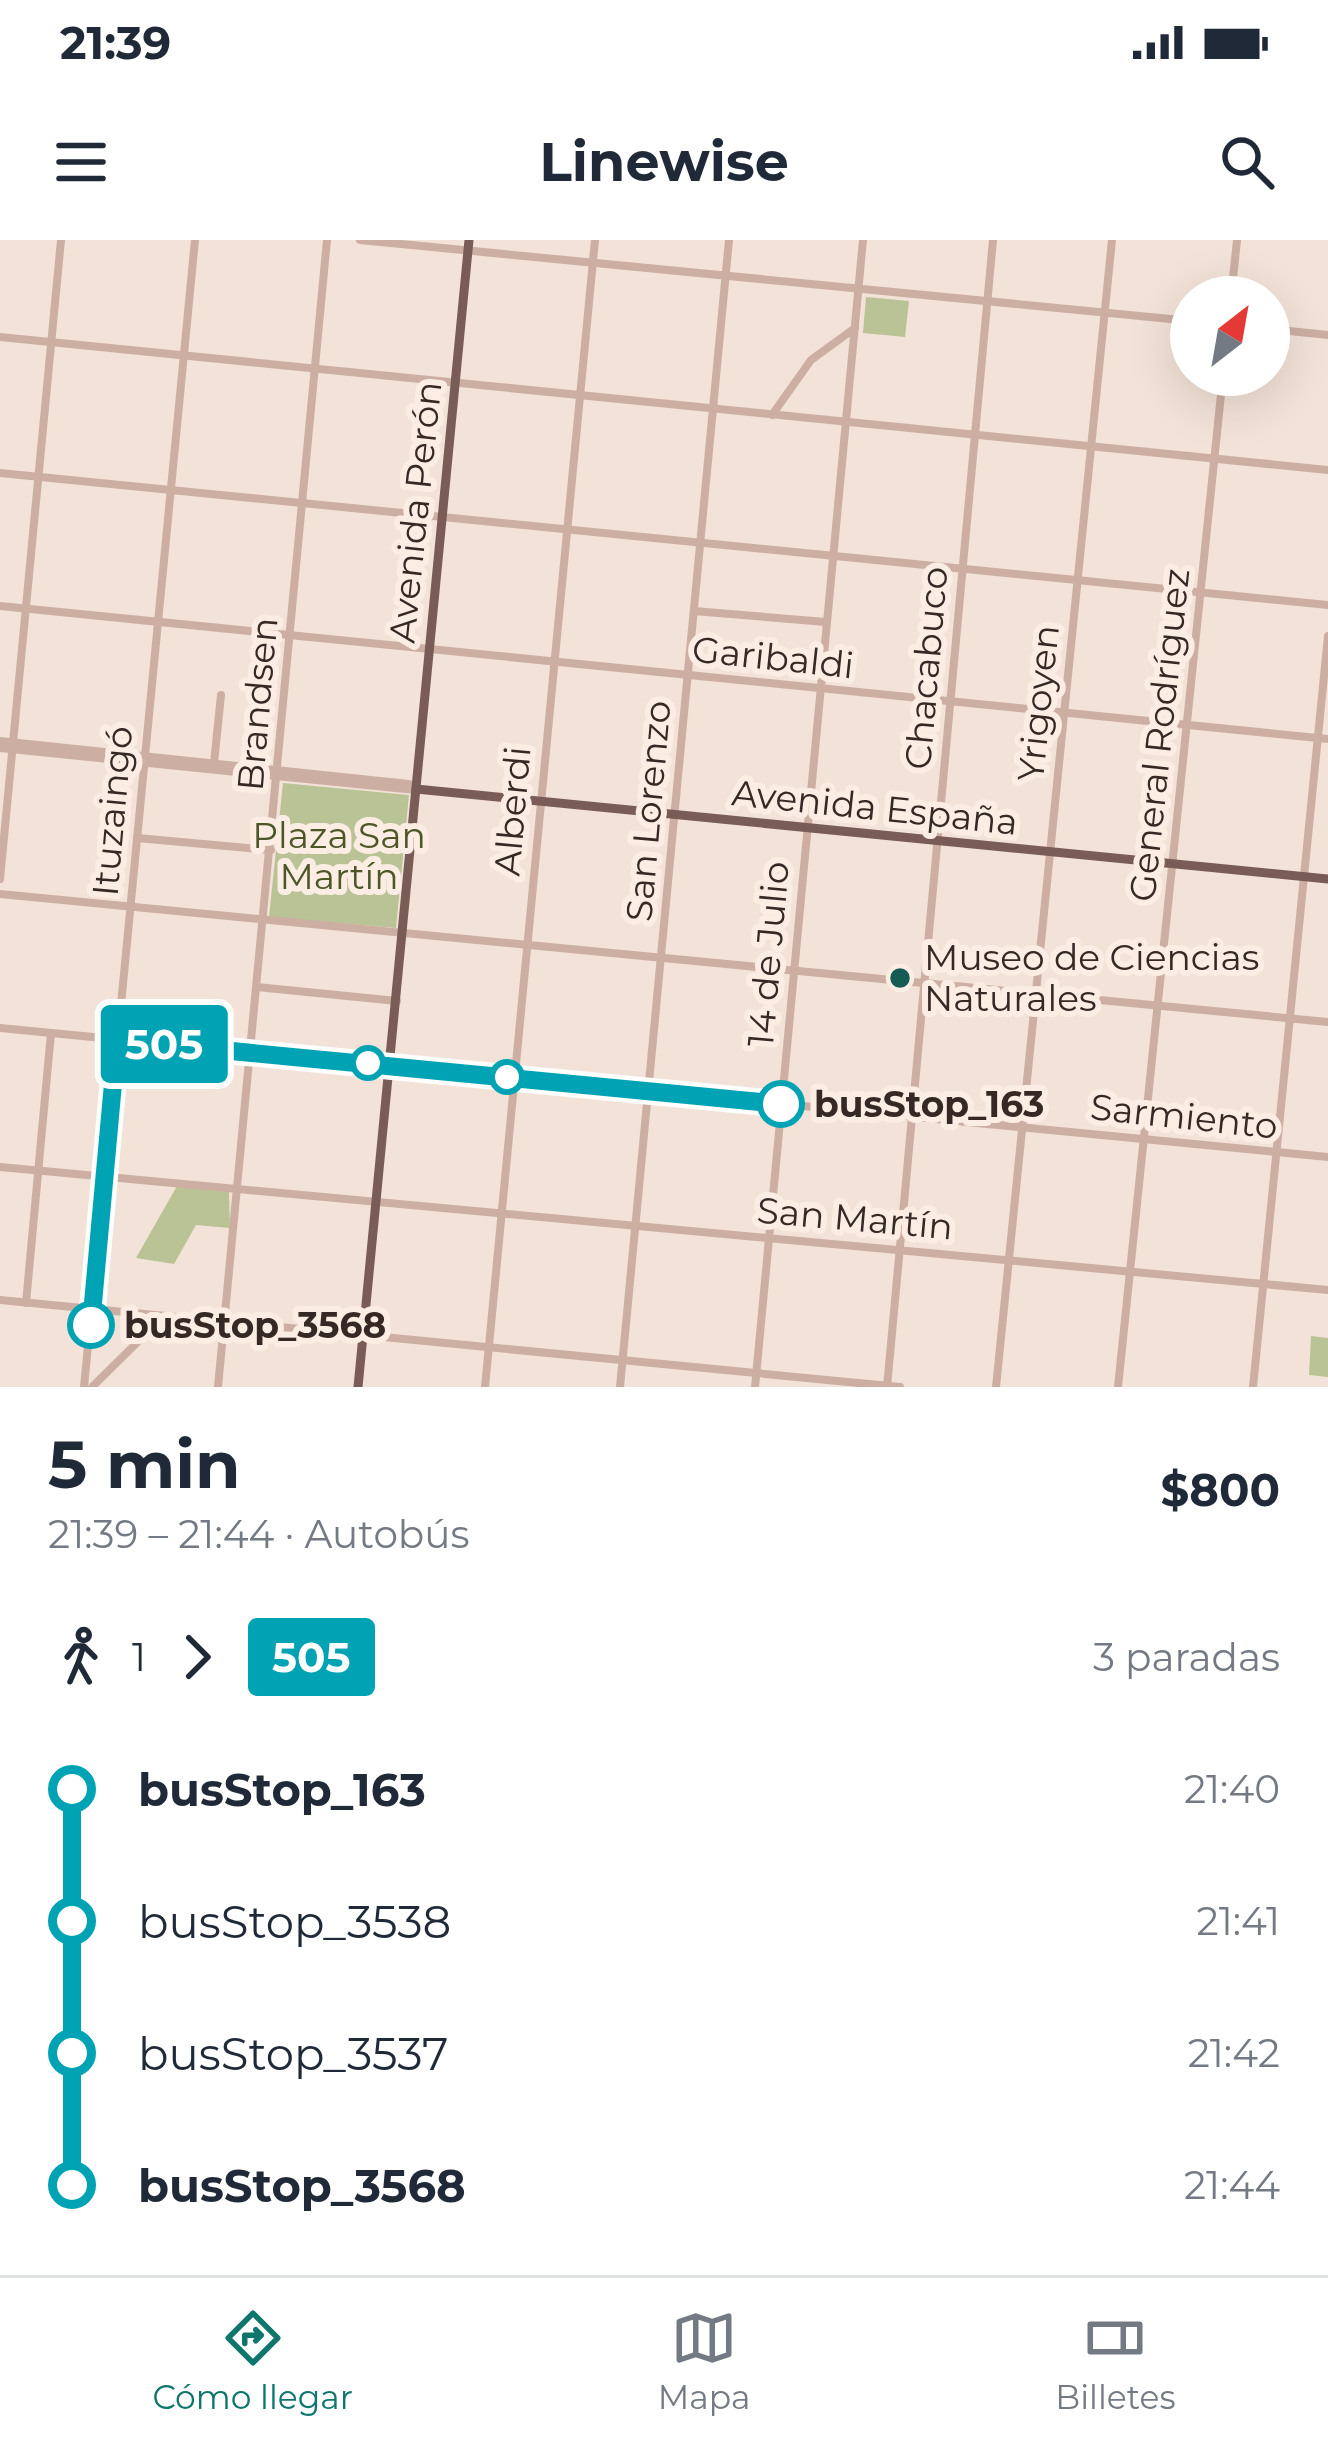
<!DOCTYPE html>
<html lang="es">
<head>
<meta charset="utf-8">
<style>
	:root { --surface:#fff; --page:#f6f6f7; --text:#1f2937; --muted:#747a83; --line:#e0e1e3; --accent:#0f766e }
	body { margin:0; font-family:Montserrat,sans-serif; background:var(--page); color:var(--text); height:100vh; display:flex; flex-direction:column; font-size:45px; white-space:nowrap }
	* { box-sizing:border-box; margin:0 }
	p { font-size:39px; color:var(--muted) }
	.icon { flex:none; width:66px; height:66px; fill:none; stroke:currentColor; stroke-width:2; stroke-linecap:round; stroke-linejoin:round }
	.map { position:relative; height:1147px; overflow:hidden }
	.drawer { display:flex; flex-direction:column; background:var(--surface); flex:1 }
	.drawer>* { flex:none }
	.badge { padding:0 24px; border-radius:9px; font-size:42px; line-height:78px }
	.needle { width:78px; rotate:31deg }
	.controls { position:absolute; left:1170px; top:36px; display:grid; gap:24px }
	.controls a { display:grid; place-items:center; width:120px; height:120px; border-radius:50%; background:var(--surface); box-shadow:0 12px 48px #0002; font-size:60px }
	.map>.badge { position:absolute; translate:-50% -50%; box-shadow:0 0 0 6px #fff }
	.legs { display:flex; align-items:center; gap:18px; height:132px; padding:0 48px; font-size:39px }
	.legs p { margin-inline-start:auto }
	.summary { display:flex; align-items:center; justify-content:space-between; height:204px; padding:0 48px }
	h1 { font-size:66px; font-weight:700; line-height:90px }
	ul { padding:0 48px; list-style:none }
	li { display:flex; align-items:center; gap:42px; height:132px; font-size:45px }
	li i { display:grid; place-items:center; width:18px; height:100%; margin:0 15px; background:currentColor }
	li i::after { content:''; width:30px; height:30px; margin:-15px; border:9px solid; border-radius:50%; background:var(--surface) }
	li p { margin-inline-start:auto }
	li:first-child i { background:linear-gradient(#0000 50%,currentColor 0) }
	li:last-child i { background:linear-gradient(currentColor 50%,#0000 0) }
	.status { display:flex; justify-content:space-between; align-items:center; height:84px; padding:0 60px; background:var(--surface); direction:ltr }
	.status svg { height:33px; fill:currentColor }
	header { display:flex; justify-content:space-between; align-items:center; height:156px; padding:0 48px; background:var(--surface); font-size:54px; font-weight:700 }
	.tabs { display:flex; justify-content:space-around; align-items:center; height:168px; border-top:3px solid var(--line); background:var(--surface); font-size:33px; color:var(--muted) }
	.tabs a { display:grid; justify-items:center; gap:6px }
	.tabs .on { color:var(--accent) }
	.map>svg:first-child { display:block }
</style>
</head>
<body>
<div class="status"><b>21:39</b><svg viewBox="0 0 49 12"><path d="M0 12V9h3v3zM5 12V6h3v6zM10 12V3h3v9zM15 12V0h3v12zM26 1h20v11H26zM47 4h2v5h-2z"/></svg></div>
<header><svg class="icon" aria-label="menu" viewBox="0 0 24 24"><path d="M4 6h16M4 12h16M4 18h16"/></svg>Linewise<svg class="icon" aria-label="search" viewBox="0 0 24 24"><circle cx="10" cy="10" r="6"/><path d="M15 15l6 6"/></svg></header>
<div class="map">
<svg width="1328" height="1147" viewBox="0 0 1328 1147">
	<rect width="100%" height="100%" fill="#f3e2d7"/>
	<g fill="#bac396">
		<path d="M 866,57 L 909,61 L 905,97 L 863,93 Z"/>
		<path d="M 283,543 L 409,555 L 396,688 L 269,677 Z"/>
		<path d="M 177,946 L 229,952 L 230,988 L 196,985 L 174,1024 L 136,1018 Z"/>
		<path d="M 1311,1096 L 1328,1098 L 1328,1137 L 1309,1135 Z"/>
	</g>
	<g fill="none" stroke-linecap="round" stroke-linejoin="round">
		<g stroke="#ccafa2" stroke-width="8">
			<path d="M 360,0 L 1191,81"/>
			<path d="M 1231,57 L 1237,0"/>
			<path d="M 1269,89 L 1328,95"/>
			<path d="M 0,97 L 1328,230"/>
			<path d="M 772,175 L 811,120 L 855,88"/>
			<path d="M 0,233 L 1328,365"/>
			<path d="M 0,366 L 1328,499"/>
			<path d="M 694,371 L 826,382"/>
			<path d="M 0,501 L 409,544 L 416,549"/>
			<path d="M 0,508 L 415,550"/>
			<path d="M 214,523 L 221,455"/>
			<path d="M 137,598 L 271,610"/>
			<path d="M 0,639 L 61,0"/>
			<path d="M 0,654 L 1328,782"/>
			<path d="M 257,747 L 397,761"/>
			<path d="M 0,788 L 1328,917"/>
			<path d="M 0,927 L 1328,1050"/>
			<path d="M 0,1060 L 900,1147"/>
			<path d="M 26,1063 L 51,793"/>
			<path d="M 84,1147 L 195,0"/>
			<path d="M 92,1147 L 164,1076"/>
			<path d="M 218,1147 L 327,0"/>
			<path d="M 485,1147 L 595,0"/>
			<path d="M 620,1147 L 729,0"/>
			<path d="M 755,1147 L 863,0"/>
			<path d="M 887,1147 L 993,0"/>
			<path d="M 996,1147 L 1112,0"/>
			<path d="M 1118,1147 L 1223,135"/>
			<path d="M 1253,1147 L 1328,396"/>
		</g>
		<g stroke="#795c55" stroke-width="9">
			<path d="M 416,549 L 1328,639"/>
			<path d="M 358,1147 L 469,0"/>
		</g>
	</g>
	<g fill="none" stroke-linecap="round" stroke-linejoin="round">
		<g stroke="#fff" stroke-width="27">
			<path id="line-1" d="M 91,1085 L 117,800 L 781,864"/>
		</g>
		<use href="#line-1" stroke="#00a3b4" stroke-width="18"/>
	</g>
	<circle fill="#175b55" stroke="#fbede3" stroke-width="4.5" cx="900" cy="738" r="12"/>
	<g fill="#fff" stroke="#00a3b4" stroke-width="6">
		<circle cx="368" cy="823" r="15"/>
		<circle cx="507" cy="837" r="15"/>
		<circle cx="781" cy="864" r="21"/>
		<circle cx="91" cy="1085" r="21"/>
	</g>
	<g text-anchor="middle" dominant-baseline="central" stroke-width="12" stroke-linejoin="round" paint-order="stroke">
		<g font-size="36" fill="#362825" stroke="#fbede3">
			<text transform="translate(415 272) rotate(-84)">Avenida Perón</text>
			<text transform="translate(773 417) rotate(6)">Garibaldi</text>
			<text transform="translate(926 428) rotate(-85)">Chacabuco</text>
			<text transform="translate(1038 463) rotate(-84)">Yrigoyen</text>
			<text transform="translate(257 464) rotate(-85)">Brandsen</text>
			<text transform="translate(1159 495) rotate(-84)">General Rodríguez</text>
			<text transform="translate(875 567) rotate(6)">Avenida España</text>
			<text transform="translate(112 571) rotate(-85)">Ituzaingó</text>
			<text transform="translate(512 571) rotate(-85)">Alberdi</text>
			<text transform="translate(648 571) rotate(-85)">San Lorenzo</text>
			<text transform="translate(768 714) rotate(-85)">14 de Julio</text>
			<text transform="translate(1184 876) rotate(6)">Sarmiento</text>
			<text transform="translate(855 978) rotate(5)">San Martín</text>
		</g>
		<g font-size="36" fill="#4c5627" stroke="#fbede3">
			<text x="339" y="595">Plaza San<tspan x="339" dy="41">Martín</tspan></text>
		</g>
		<g font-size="36" fill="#362825" stroke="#fbede3" text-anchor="start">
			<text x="924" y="717">Museo de Ciencias<tspan x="924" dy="41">Naturales</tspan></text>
		</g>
		<g font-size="36" font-weight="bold" fill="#362825" stroke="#fbede3" text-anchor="start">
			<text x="814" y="864">busStop_163</text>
			<text x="124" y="1085">busStop_3568</text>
		</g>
	</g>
</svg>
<div class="controls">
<a><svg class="needle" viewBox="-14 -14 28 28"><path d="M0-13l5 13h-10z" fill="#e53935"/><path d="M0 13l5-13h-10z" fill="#747a83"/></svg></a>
</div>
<b class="badge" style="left:164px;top:804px;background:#00a3b4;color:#fff">505</b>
</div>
<section class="drawer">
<div class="summary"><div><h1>5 min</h1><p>21:39 – 21:44 · Autobús</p></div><b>$800</b></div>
<div class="legs"><svg class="icon" aria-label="walk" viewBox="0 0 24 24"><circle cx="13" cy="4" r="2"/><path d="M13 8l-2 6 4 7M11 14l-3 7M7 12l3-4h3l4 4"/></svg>1<svg class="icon" aria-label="forward" viewBox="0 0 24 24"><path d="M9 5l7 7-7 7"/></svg><b class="badge" style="background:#00a3b4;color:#fff">505</b><p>3 paradas</p></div>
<ul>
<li><i style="color:#00a3b4"></i><b>busStop_163</b><p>21:40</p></li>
<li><i style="color:#00a3b4"></i><span>busStop_3538</span><p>21:41</p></li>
<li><i style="color:#00a3b4"></i><span>busStop_3537</span><p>21:42</p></li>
<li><i style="color:#00a3b4"></i><b>busStop_3568</b><p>21:44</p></li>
</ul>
</section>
<nav class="tabs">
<a class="on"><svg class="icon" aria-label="directions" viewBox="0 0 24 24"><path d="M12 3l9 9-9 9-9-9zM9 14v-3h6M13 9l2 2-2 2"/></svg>Cómo llegar</a>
<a><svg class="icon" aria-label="map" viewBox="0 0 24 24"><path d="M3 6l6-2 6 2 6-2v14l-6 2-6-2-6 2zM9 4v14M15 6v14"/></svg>Mapa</a>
<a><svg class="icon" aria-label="tickets" viewBox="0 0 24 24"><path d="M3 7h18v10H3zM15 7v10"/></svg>Billetes</a>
</nav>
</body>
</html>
